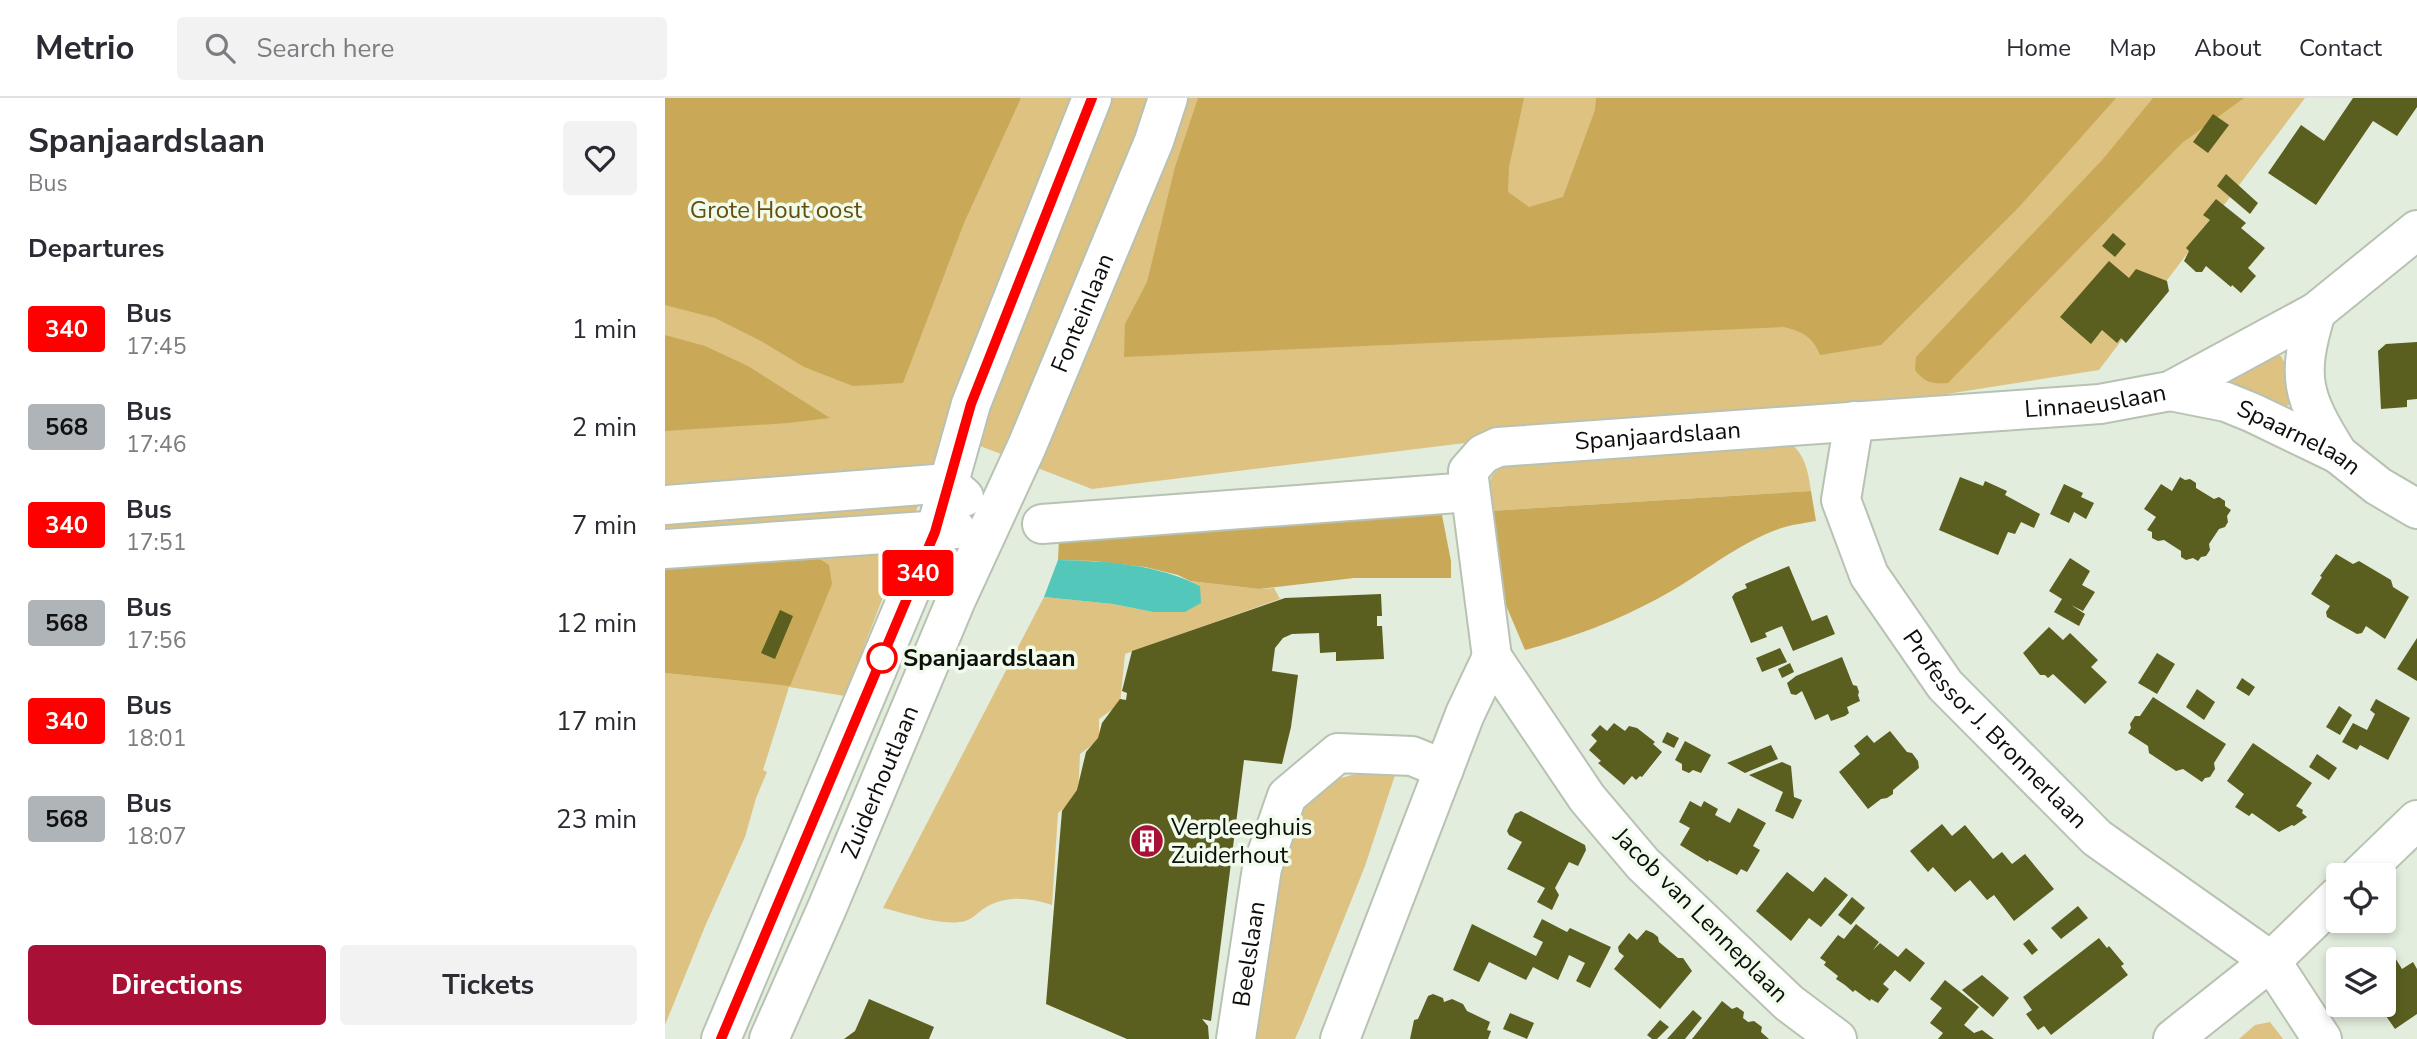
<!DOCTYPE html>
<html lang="en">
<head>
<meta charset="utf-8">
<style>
	:root { --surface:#fff; --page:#f2f2f3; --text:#2b2b33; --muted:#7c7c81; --line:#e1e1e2; --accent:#a81036 }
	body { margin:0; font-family:"Nunito Sans",sans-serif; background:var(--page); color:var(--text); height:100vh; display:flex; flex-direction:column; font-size:26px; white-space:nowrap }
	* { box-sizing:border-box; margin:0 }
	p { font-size:23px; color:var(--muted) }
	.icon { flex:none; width:38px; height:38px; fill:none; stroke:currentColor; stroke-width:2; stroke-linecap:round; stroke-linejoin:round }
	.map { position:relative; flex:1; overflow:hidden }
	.drawer { display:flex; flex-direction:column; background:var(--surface); width:665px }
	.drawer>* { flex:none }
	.badge { padding:0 14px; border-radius:5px; font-size:24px; line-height:46px }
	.tools { position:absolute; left:1661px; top:765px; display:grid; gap:14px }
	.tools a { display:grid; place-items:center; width:70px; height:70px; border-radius:7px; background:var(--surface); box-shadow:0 4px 10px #0003; font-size:35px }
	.map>.badge { position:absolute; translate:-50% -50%; box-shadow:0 0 0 4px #fff }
	h2 { padding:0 28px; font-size:26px; line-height:63px }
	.round { display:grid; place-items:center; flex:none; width:74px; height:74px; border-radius:7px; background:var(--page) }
	.head { display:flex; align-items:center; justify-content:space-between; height:119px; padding:0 28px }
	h1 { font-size:33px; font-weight:700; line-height:52px }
	.cta { display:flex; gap:14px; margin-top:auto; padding:14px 28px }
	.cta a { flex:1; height:80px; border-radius:7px; background:var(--accent); color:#fff; font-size:28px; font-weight:700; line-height:80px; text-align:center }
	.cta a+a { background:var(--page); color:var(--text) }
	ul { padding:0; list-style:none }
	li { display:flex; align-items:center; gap:21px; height:98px; padding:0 28px }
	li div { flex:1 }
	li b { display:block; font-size:26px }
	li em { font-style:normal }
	li .badge { min-width:77px; font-weight:700; text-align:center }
	header { display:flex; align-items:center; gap:42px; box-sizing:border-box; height:98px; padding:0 35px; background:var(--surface); border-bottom:2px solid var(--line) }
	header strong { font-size:33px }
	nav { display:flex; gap:38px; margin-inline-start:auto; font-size:24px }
	.search { width:490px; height:63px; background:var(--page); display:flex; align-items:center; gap:18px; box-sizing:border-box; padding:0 24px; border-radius:7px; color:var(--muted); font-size:26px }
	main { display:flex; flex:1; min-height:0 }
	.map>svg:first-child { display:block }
</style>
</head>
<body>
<header>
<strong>Metrio</strong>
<div class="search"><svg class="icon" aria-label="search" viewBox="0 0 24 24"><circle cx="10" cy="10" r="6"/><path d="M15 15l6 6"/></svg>Search here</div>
<nav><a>Home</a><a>Map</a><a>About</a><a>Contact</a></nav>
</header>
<main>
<section class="drawer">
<div class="head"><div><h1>Spanjaardslaan</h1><p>Bus</p></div><a class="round"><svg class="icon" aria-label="heart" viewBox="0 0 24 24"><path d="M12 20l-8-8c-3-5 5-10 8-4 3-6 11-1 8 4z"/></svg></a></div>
<h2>Departures</h2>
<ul>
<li><span class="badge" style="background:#f00;color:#fff">340</span><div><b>Bus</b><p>17:45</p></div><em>1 min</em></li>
<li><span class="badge" style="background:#afb4b9;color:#111">568</span><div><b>Bus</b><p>17:46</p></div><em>2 min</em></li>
<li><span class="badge" style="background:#f00;color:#fff">340</span><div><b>Bus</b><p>17:51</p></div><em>7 min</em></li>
<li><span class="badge" style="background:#afb4b9;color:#111">568</span><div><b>Bus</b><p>17:56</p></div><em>12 min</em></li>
<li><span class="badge" style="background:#f00;color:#fff">340</span><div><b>Bus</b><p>18:01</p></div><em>17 min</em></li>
<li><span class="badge" style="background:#afb4b9;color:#111">568</span><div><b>Bus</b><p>18:07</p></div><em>23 min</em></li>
</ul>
<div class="cta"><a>Directions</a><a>Tickets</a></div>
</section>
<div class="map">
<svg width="1752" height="941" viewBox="0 0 1752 941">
	<rect width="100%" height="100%" fill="#e2edde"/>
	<g fill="#ddc281">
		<path d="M 0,0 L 1640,0 L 1434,272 L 1193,310 L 946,327 L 427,391 L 281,335 L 180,598 L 124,589 L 98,672 L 102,674 L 91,700 L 80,739 L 41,826 L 0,927 L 0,575 L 98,585 L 0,568 Z"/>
		<path d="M 1604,255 L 1616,258 L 1622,270 L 1629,303 L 1619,310 L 1558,286 Z"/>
		<path d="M 1123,343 C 1140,356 1143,372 1146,393 L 824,413 C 824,384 819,376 849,363 Z"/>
		<path d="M 525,483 L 594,491 L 609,490 L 615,501 L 460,556 L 455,606 L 434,621 L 434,642 L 415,656 L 413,699 L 393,715 L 387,807 C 366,800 343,797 323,808 C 315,812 308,821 300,823 C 278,829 240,815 218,810 L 379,499 L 448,506 L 488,514 L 535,488 Z"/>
		<path d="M 705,672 L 731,674 L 700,768 L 638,923 L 630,941 L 592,941 L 614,762 L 625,720 L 662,684 Z"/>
		<path d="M 1605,924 L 1618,941 L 1574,941 L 1590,927 Z"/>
	</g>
	<g fill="#c9a958">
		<path d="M 0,0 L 356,0 L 299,125 L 238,285 L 188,288 L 139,269 L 96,243 L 50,220 L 0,207 Z"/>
		<path d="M 533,0 L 859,0 L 844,69 L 843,94 L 864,109 L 898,99 L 930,12 L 931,0 L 1451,0 L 1355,108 L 1216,247 L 1155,257 C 1148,239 1137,233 1118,229 L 459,259 L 460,226 L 482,184 L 510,69 Z"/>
		<path d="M 1488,0 L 1579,0 L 1517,45 L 1283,285 C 1267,286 1260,285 1250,272 L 1251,259 L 1438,61 Z"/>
		<path d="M 0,237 L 40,248 L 83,268 L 165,320 L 123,325 L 0,333 Z"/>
		<path d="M 1146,393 L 1151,423 C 1141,425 1130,426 1120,429 C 1074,443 1036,478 994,500 C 951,523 907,540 860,552 L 837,498 L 824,413 Z"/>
		<path d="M 776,412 L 786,463 L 786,480 L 689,480 L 594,491 L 525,483 L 513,477 L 480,469 L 428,463 L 393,462 L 394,441 Z"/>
		<path d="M 153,460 L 164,467 L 167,486 L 125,588 L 0,575 L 0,471 Z"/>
	</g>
	<path fill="#53c7b9" d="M 393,462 C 442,463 491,466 535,488 L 536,505 L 520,514 L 488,514 L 448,506 L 379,499 Z"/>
	<g fill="#5a5e1e">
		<path d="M 1688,0 L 1752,0 L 1752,9 L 1732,38 L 1708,23 L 1651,107 L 1603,75 L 1636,27 L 1659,43 Z"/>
		<path d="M 1548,16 L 1564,27 L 1543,55 L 1528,44 Z"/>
		<path d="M 1561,76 L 1593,105 L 1585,116 L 1552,88 Z"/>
		<path d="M 1551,101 L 1581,125 L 1576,130 L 1600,150 L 1583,170 L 1591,178 L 1576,195 L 1567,187 L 1566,189 L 1541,168 L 1537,174 L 1531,174 L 1519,163 L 1524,153 L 1521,150 L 1545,122 L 1538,117 Z"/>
		<path d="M 1448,135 L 1461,146 L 1450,159 L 1437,148 Z"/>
		<path d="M 1444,163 L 1464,180 L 1471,171 L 1502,183 L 1504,193 L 1461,245 L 1456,240 L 1452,245 L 1437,232 L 1426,246 L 1395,219 Z"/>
		<path d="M 1752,244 L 1752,301 L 1742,302 L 1742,309 L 1716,311 L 1713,253 L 1721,246 Z"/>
		<path d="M 1295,379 L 1318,388 L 1320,383 L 1342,393 L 1340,397 L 1375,416 L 1369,430 L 1356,424 L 1350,436 L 1343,434 L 1333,457 L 1274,432 Z"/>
		<path d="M 1515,379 L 1520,382 L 1525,381 L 1531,385 L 1531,390 L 1549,401 L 1554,399 L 1560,403 L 1560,408 L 1566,412 L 1562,418 L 1563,424 L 1560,429 L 1554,431 L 1544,446 L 1545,452 L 1541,458 L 1536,459 L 1533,463 L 1528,460 L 1521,462 L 1516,459 L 1516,453 L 1499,442 L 1493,443 L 1487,440 L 1487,434 L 1482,432 L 1491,419 L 1479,411 L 1496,386 L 1507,393 Z"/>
		<path d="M 1399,386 L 1418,395 L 1416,399 L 1429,405 L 1421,421 L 1409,414 L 1404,425 L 1385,416 Z"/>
		<path d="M 1671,456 L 1688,466 L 1694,463 L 1726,482 L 1728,489 L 1744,499 L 1720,541 L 1701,528 L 1697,535 L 1692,536 L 1676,527 L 1662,519 L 1661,514 L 1665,508 L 1646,496 L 1657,479 L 1655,478 Z"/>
		<path d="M 1405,460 L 1425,473 L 1417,487 L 1430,494 L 1418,513 L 1406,507 L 1420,516 L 1414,528 L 1389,514 L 1397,501 L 1384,493 Z"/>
		<path d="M 1124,468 L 1147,523 L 1162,517 L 1170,536 L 1128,553 L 1117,528 L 1100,535 L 1102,539 L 1086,545 L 1067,499 L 1070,495 L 1082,490 L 1080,486 Z"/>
		<path d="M 716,496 L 717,518 L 712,518 L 712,528 L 717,528 L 719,561 L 671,563 L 671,554 L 655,555 L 654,535 L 627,536 L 618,540 L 610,550 L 607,573 L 633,577 L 626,629 L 617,666 L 579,662 L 546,923 L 537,921 L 543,928 L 544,941 L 462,941 L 381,906 L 397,713 L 412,692 L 421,654 L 433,640 L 437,625 L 455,601 L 461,602 L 462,595 L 457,593 L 467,553 L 620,500 Z"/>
		<path d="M 115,512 L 128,518 L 110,561 L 96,555 Z"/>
		<path d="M 1384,529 L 1398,542 L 1405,535 L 1433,562 L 1426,569 L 1442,584 L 1420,606 L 1388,576 L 1383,580 L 1380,577 L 1375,577 L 1358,555 Z"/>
		<path d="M 1752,540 L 1752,583 L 1732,571 Z"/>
		<path d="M 1115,550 L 1122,564 L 1097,574 L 1091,560 Z"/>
		<path d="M 1492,555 L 1510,566 L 1492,596 L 1473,585 Z"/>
		<path d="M 1177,559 L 1188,587 L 1192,588 L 1194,594 L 1193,597 L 1195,603 L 1182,609 L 1184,615 L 1180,618 L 1166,623 L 1163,616 L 1150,622 L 1137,593 L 1131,597 L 1126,596 L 1122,585 L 1131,578 Z"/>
		<path d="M 1125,565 L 1129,574 L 1117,580 L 1113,571 Z"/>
		<path d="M 1577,580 L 1590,589 L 1584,598 L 1571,590 Z"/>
		<path d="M 1532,591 L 1550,604 L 1539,622 L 1521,609 Z"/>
		<path d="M 1488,599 L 1561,646 L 1549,665 L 1550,671 L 1545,679 L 1540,680 L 1537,684 L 1518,671 L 1511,673 L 1484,655 L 1483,648 L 1463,635 L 1466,630 L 1465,626 L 1470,618 L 1475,618 Z"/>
		<path d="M 1711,601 L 1745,620 L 1723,662 L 1695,647 L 1692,652 L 1677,644 L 1688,625 L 1702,632 L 1710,616 L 1705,612 Z"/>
		<path d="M 1674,608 L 1687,617 L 1675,637 L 1661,629 Z"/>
		<path d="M 949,625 L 960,633 L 964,628 L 972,630 L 990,644 L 988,646 L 997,654 L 977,679 L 975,678 L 971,682 L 967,678 L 959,687 L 933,665 L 936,663 L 924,652 L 932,643 L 926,637 L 935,627 L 942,633 Z"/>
		<path d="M 1225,633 L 1242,654 L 1247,655 L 1253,663 L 1254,670 L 1228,692 L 1228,696 L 1222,700 L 1216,701 L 1203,711 L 1174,674 L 1195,656 L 1189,648 L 1202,637 L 1209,645 Z"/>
		<path d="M 1002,634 L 1014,640 L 1009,650 L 997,644 Z"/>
		<path d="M 1020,643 L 1046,657 L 1036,675 L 1028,672 L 1024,675 L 1017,672 L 1017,666 L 1010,662 Z"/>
		<path d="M 1588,645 L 1647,685 L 1631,708 L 1638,712 L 1637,715 L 1642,719 L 1629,728 L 1627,727 L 1614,734 L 1587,715 L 1584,718 L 1570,709 L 1579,696 L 1562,683 Z"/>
		<path d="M 1106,647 L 1113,661 L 1080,675 L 1062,665 Z"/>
		<path d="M 1652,656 L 1672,670 L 1664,682 L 1644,669 Z"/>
		<path d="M 1117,664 L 1126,668 L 1129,699 L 1137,702 L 1128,721 L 1110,713 L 1118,694 L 1084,677 Z"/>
		<path d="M 1025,703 L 1036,709 L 1039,703 L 1053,711 L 1050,717 L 1065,725 L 1073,710 L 1101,725 L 1088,748 L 1095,752 L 1082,774 L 1076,771 L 1072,777 L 1044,762 L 1043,764 L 1015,747 L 1025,730 L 1014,724 Z"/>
		<path d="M 856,713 L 920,747 L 921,752 L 913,768 L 904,764 L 890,790 L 894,797 L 887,812 L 872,804 L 880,790 L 842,771 L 857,744 L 844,737 L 842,733 L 850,716 Z"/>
		<path d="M 1277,726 L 1287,738 L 1300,727 L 1328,761 L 1337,754 L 1347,766 L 1360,756 L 1389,791 L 1349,823 L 1329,797 L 1322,802 L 1305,782 L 1290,794 L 1268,769 L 1263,774 L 1245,753 Z"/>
		<path d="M 1122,774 L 1148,794 L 1160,779 L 1183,797 L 1156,829 L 1144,820 L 1126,843 L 1091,813 Z"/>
		<path d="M 1187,799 L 1200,810 L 1186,827 L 1173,817 Z"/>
		<path d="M 1413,808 L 1423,820 L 1396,841 L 1386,830 Z"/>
		<path d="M 877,821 L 902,834 L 905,830 L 946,849 L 925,890 L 911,883 L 920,865 L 904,857 L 893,882 L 868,869 L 861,882 L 824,864 L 814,884 L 788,872 L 807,826 L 871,858 L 878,844 L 868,839 Z"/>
		<path d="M 1191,826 L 1214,844 L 1208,852 L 1215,845 L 1233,859 L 1241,850 L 1260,865 L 1245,884 L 1230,872 L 1218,886 L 1224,891 L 1213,905 L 1206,901 L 1205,903 L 1190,892 L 1188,894 L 1180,887 L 1171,881 L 1173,878 L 1159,867 L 1161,864 L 1155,860 L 1173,837 L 1179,841 Z"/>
		<path d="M 981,832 L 988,835 L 993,839 L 994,844 L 1013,860 L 1018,860 L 1027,873 L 995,911 L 949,871 L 959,858 L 954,854 L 953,849 L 964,835 L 972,842 Z"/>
		<path d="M 1434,840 L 1442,850 L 1444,848 L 1459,866 L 1456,868 L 1463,877 L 1386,937 L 1379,928 L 1373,932 L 1361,916 L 1367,912 L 1358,899 Z"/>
		<path d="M 1364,841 L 1373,852 L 1367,857 L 1358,846 Z"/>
		<path d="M 1723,857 L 1729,858 L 1737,871 L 1748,864 L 1752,871 L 1752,916 L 1730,931 L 1721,918 L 1714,917 L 1707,906 L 1718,906 L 1718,860 Z"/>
		<path d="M 1317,877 L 1344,900 L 1328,919 L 1297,892 Z"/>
		<path d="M 1280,882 L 1314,909 L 1299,927 L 1309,935 L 1317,932 L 1329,941 L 1273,941 L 1278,935 L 1265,925 L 1277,910 L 1265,901 Z"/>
		<path d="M 768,896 L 778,900 L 779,904 L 787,901 L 798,906 L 802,913 L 825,924 L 822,932 L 826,933 L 823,941 L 745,941 L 749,922 L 753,921 L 763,898 Z"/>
		<path d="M 204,901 L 269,929 L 264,941 L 179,941 L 190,933 Z"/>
		<path d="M 1057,903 L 1067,911 L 1072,909 L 1079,914 L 1078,920 L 1083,924 L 1089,923 L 1097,929 L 1096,934 L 1104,941 L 1027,941 Z"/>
		<path d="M 1028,912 L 1037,920 L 1020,941 L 1002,941 Z"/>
		<path d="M 845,915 L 869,925 L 862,941 L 838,931 Z"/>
		<path d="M 995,922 L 1004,929 L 992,941 L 987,941 L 982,937 Z"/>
	</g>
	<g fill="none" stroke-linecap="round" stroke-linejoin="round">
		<g stroke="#b8c2b3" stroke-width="42">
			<g id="minor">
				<path d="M 1651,214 C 1631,280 1637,298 1673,356"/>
				<path id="s1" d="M 1505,293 L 1561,304 L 1588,315 L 1673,356 L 1713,388 L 1752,411"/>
				<path id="s2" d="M 1189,323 L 1176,402 L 1204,477 L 1280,587 L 1432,740 L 1606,863 L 1657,941"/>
				<path d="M 377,426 L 805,394"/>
				<path d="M 1695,777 L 1752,722"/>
				<path id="s3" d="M 571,941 L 597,770 L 622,698 L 673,655 L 747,658 L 779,671"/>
				<path d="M 675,941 L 800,616 L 827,559"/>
				<path id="s4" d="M 1172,941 L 1124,905 L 978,766 L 922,700 L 827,559 L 803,373 L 818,356 L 833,349 L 1435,306 L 1505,293 L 1651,214 L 1752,132"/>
				<path d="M 1508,941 L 1606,863 L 1673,798"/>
			</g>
		</g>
		<g stroke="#b8c2b3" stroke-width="42">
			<g id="major">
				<path d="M 0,407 L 283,385 L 299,399"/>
				<path d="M 0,451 L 291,431"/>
				<path d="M 56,941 L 270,434 L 306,306 L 427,0"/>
				<path id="s5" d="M 104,941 L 162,810 L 291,502 L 362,348 L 489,43 L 503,0"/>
			</g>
		</g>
		<use href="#minor" stroke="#fff" stroke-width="38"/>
		<use href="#major" stroke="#fff" stroke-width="38"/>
	</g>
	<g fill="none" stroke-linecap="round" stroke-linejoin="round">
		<g stroke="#fff" stroke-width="16">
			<path id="line" d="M 56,941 L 270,434 L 306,306 L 427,0"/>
		</g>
		<use href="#line" stroke="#f00" stroke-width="10"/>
	</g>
	<defs>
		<g id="building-disc" transform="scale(1.75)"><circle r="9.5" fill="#a81036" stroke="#f0fbeb"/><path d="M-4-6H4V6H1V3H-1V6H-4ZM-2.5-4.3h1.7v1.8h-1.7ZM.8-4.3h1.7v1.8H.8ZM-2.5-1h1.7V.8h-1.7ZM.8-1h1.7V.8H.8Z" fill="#fff"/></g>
	</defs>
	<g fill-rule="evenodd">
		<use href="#building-disc" x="482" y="743"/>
	</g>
	<circle fill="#fff" stroke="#f00" stroke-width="3.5" cx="217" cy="560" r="14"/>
	<g text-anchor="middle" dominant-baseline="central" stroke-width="7" stroke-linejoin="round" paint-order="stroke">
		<g font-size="24" fill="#654f10" stroke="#f0fbeb">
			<text x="111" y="112">Grote Hout oost</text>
		</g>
		<g font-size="24" fill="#0c0f0a" stroke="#f0fbeb">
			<text stroke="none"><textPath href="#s5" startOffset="791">Fonteinlaan</textPath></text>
			<text stroke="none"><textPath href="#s4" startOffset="1344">Linnaeuslaan</textPath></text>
			<text stroke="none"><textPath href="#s4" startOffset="905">Spanjaardslaan</textPath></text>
			<text stroke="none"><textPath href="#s1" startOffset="138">Spaarnelaan</textPath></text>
			<text stroke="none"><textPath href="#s2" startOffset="360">Professor J. Bronnerlaan</textPath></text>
			<text stroke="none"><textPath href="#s5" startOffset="280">Zuiderhoutlaan</textPath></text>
			<text transform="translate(1036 817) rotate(45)">Jacob van Lenneplaan</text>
			<text stroke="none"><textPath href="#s3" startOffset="86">Beelslaan</textPath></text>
		</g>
		<g font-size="24" font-weight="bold" fill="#0c0f0a" stroke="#f0fbeb" text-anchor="start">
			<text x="238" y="560">Spanjaardslaan</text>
		</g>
		<g font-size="24" fill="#0c0f0a" stroke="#f0fbeb" text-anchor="start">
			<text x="506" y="729">Verpleeghuis<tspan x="506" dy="28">Zuiderhout</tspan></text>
		</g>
	</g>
</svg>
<div class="tools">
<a><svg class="icon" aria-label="locate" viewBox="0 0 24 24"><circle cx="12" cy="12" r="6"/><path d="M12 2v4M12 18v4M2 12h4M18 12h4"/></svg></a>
<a><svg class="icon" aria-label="layers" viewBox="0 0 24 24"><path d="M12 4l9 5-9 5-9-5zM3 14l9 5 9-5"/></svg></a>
</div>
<b class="badge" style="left:253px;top:475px;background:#f00;color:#fff">340</b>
</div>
</main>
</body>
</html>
